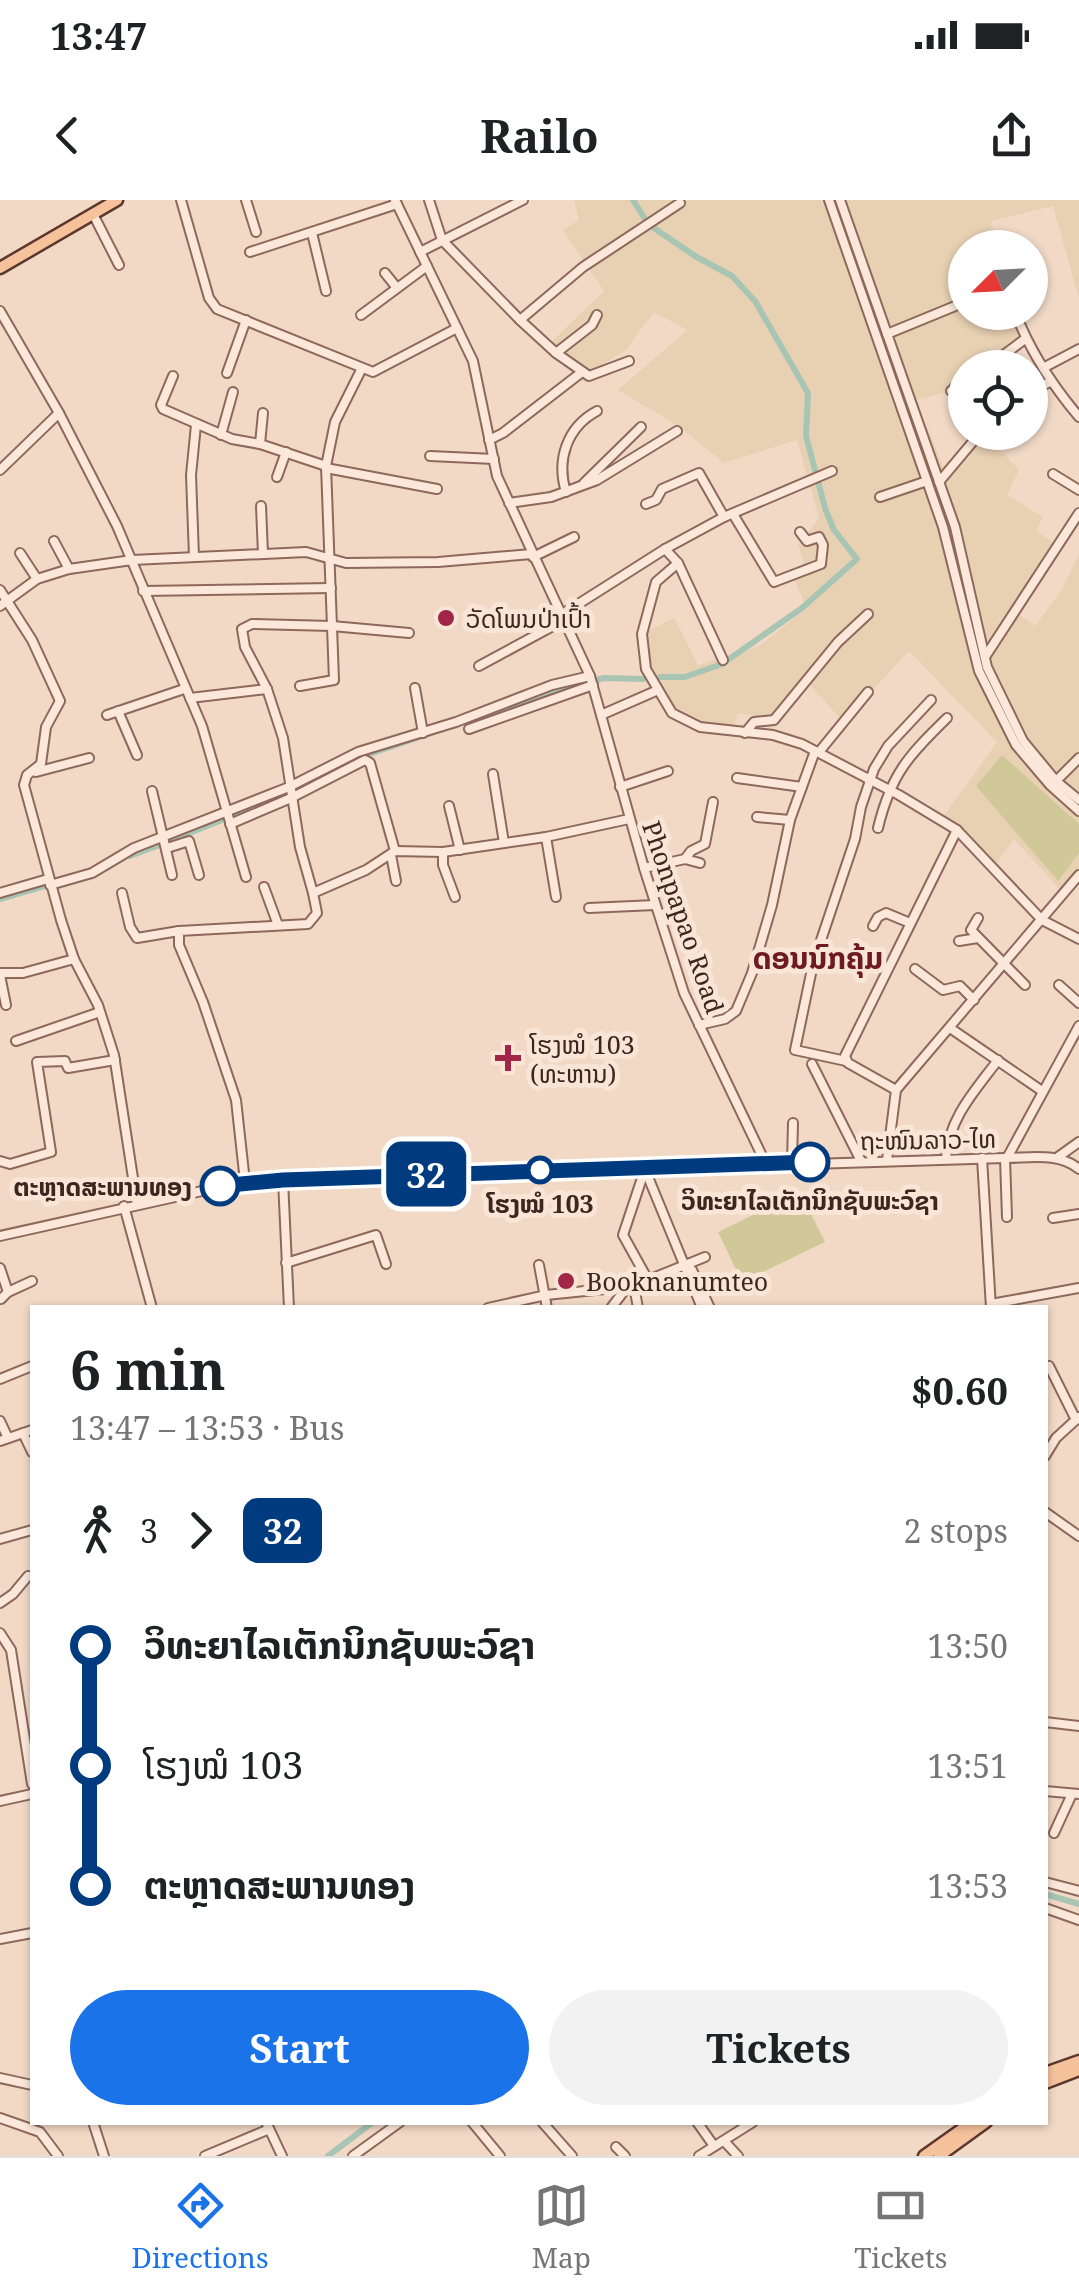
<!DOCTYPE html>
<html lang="en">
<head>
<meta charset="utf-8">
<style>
	:root { --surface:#fff; --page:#f2f2f2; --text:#202124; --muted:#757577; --line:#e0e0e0; --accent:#1a73e8 }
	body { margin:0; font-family:"Noto Serif","Noto Sans Lao",serif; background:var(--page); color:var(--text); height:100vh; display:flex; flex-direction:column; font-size:38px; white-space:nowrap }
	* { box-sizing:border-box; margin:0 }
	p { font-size:32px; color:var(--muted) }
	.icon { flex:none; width:55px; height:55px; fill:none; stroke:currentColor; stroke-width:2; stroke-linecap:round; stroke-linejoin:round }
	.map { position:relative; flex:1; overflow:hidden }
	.drawer { position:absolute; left:30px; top:1105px; width:1018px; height:820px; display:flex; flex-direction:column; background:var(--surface); border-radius:0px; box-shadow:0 2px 8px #0004 }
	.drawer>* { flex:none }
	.badge { padding:0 20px; border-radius:15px; font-size:35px; line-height:65px }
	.needle { width:65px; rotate:246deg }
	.buttons { position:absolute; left:948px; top:30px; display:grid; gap:20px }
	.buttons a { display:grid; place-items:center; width:100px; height:100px; border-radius:50%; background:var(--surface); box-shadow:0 2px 8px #0004; font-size:50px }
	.map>.badge { position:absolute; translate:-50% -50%; box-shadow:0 0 0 5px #fff }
	.legs { display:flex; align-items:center; gap:15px; height:110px; padding:0 40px; font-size:32px }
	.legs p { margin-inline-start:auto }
	.headline { display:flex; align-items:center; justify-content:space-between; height:170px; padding:0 40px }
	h1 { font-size:55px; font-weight:700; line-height:75px }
	.cta { display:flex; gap:20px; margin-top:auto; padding:20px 40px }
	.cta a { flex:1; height:115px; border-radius:60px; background:var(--accent); color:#fff; font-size:40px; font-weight:700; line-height:115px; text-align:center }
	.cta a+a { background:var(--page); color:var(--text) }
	ul { padding:0 40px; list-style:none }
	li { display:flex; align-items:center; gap:35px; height:120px; font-size:38px }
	li i { display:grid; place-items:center; width:15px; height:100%; margin:0 12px; background:currentColor }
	li i::after { content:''; width:25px; height:25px; margin:-12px; border:8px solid; border-radius:50%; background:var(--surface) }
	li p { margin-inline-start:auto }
	li:first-child i { background:linear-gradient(#0000 50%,currentColor 0) }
	li:last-child i { background:linear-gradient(currentColor 50%,#0000 0) }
	.status { display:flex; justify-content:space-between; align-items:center; height:70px; padding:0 50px; background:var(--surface); direction:ltr }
	.status svg { height:28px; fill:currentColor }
	header { display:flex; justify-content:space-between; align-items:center; height:130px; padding:0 40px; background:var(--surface); font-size:45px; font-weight:700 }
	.menu { display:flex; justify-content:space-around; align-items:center; height:140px; border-top:2px solid var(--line); background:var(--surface); font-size:28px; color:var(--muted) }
	.menu a { display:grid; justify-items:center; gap:5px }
	.menu .active { color:var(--accent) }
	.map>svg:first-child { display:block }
</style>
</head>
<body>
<div class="status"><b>13:47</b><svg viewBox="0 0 49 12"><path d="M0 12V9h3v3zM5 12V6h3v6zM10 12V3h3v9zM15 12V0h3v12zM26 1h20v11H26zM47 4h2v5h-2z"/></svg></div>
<header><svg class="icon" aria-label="back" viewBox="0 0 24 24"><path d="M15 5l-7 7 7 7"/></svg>Railo<svg class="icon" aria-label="share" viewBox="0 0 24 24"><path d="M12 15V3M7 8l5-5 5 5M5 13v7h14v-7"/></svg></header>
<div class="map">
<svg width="1079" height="1956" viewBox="0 0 1079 1956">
	<rect width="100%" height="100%" fill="#f1d9c6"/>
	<path fill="#e8d1b3" d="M 574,0 L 1079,0 L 1079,99 L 1053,6 L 991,21 L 997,47 L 965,48 L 965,112 L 1015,113 L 1025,139 L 993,163 L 965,168 L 965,179 L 951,191 L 916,200 L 945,271 L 981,233 L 985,233 L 1019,270 L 1007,295 L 1043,317 L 1036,331 L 1058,345 L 1016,412 L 1035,426 L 1062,389 L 1079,354 L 1079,676 L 1064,694 L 1014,639 L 994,667 L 941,620 L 997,542 L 909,451 L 855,509 L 840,518 L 807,482 L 774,519 L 738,513 L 732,530 L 700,527 L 672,513 L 646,469 L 642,434 L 674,418 L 698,465 L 759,446 L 807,408 L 794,379 L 805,366 L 798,345 L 819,318 L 797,240 L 724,263 L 680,227 L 618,190 L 687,130 L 654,112 L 625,151 L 589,172 L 551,142 L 604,91 L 563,30 L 579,20 Z"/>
	<g fill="#d1c899">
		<path d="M 1002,555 L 1079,624 L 1079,653 L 1058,681 L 976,586 Z"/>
		<path d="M 800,992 L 825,1042 L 742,1082 L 718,1032 Z"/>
	</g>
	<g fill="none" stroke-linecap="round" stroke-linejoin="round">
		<g stroke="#a8c5b4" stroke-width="6">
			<path d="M 633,0 L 647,22"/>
			<path d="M 651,26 L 695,56 L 732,76 L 755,101 L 808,193 L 806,236 L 825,308 L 834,330 L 857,359 L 802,408 L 722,464 L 685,477 L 660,477"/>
			<path d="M 292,592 L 364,556 L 556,490 L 604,478 L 643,479"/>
			<path d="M 169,641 L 285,595"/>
			<path d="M 130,656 L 162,644"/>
			<path d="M 0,699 L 48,685"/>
			<path d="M 1045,1694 L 1079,1704"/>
			<path d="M 328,1956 L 373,1922"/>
		</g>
		<g stroke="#8e685a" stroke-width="12">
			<g id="minor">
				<path d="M 181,0 L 209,98 L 217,109 L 373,172 L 457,128"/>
				<path d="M 246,0 L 256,32"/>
				<path d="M 395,0 L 473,161 L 497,276 L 590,476 L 644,668 L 684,793 L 765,962"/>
				<path d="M 429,0 L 442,40 L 520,120 L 556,153 L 589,176 L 629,161"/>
				<path d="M 829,0 L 943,327 L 979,471 L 1016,545 L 1050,585 L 1079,611"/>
				<path d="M 840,0 L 955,327 L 987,467 L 1023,541 L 1056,581 L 1079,600"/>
				<path d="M 93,14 L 119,65"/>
				<path d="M 312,33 L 326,91"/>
				<path d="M 250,52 L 397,4"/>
				<path d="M 420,52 L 523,0"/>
				<path d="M 385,73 L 397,88"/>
				<path d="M 1030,80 L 1039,77"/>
				<path d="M 0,111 L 59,213 L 117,326 L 202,526 L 246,677"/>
				<path d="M 1015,112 C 1030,151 1052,185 1079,217"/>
				<path d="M 361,115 L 427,66"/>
				<path d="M 520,120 L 583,67 L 680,3"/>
				<path d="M 887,134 L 965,102"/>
				<path d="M 556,153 L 592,125 L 597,115"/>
				<path d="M 975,168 L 993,163 L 1025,139"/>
				<path d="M 1043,168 L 1079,149"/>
				<path d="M 227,173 L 246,120"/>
				<path d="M 173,176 L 161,205 L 163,209 L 232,239 L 260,244 L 326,266"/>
				<path d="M 951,191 L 965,178"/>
				<path d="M 1030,191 L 1050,182"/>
				<path d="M 221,235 L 233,192"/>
				<path d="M 489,240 L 503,233 L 582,172"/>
				<path d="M 260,244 L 263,213"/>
				<path d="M 430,256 L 494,259"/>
				<path d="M 326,268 L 437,289"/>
				<path d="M 0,270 L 59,213"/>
				<path d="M 1053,274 L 1079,290"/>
				<path d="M 277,277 L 286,252"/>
				<path d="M 939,282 L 981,232"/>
				<path d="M 584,283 L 641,227"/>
				<path d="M 566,292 C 556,260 567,227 597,211"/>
				<path d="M 880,297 L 927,281"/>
				<path d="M 509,303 L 551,297 L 597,280 L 677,231"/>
				<path d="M 646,304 L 656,300 L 662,289 L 699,273 L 724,317"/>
				<path d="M 261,306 L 263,354"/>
				<path d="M 733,314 L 774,382 L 821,364 L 823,345 L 819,337 L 807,341 L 800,332"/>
				<path d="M 54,341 L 69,369"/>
				<path d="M 665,349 L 678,363 L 656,382 L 642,434 L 646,469 L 672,513 L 700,527 L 773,535 L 802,544 L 899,595 L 957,630 L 1042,720 L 1079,739"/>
				<path d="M 20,353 L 37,379"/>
				<path d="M 194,357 L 191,275 L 196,225"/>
				<path d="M 533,357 L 574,337"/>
				<path d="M 678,363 L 723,460"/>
				<path d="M 0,390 L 32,440 L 60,501 L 46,527 L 41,564 L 27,575 L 24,585 L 61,720 L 74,759 L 98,805 L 114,855 L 137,1004"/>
				<path d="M 143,391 L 331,388"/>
				<path d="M 0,406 L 37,379 L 69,369 L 132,360 L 306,352 L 346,363 L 438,362 L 532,354"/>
				<path d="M 561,415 L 665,349 L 724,317 L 832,271"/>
				<path d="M 985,457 L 1079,313"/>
				<path d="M 479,466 L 564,420"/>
				<path d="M 300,486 L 334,480 L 326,266 L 335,222 L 362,168"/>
				<path d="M 415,488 L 423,533"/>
				<path d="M 190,498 L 267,489"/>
				<path d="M 118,511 L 137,555"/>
				<path d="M 107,515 L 184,489"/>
				<path d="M 601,515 L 658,490"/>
				<path d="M 469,529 L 593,485"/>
				<path d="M 745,533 L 754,522 L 774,520 L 838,442 L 868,414"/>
				<path d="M 819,552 L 868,492"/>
				<path d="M 36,572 L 89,558"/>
				<path d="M 493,574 L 504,643"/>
				<path d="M 737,578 L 802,587"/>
				<path d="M 1056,581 L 1079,558"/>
				<path d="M 620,587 L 668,571"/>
				<path d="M 152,591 L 172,675"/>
				<path d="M 449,606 L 460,650"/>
				<path d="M 757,617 L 790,620"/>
				<path d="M 230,624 L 291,598 L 365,560 L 370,563 L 395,651"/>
				<path d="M 878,628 C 891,574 909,555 947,518"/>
				<path d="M 546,637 L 556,697"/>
				<path d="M 167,648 L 189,641 L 199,675"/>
				<path d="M 443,652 L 443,665 L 455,697"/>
				<path d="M 391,655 L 396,681"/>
				<path d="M 685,659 L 691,651 L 705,644 L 713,602"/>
				<path d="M 644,668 L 685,659 L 700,663"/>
				<path d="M 50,685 L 92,673 L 134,648 L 289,587 L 358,552 L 456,522 L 552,485 L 590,476"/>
				<path d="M 264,687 L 278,725"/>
				<path d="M 0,693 L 48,679"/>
				<path d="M 122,693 L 130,727 L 137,738 L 179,731"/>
				<path d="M 313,693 L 300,647 L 283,538 L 267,489 L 245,447 L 242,429 L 252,424 L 332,426 L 409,433"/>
				<path d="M 589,708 L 655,705"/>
				<path d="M 978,718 L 971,730 L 1025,785"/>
				<path d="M 873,726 L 878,717 L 886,713 L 910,723"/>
				<path d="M 959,741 L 978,738"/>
				<path d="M 915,769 L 943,790 L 960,786 L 974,800"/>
				<path d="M 0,773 L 23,773 L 74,759"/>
				<path d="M 0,775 L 6,805"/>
				<path d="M 1059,785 L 1079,803"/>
				<path d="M 699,825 L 725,819 L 736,811 L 752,773 L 772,705 L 790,620 L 815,551"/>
				<path d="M 950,828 L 1042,891"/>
				<path d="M 16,841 L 100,812"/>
				<path d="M 846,861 L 795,850 L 813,764 L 855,639 L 861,607 L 874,569 L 888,546 L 931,500"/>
				<path d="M 812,864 L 861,961"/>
				<path d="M 896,890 L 848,863 L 845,856 L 957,630"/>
				<path d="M 1058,957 L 1079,942"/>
				<path d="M 946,958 C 949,918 974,892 998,860"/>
				<path d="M 982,958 L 991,1108"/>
				<path d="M 1005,958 L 1007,1017"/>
				<path d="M 1007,958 L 1079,826"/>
				<path d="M 887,960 L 896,890 L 1079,675"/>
				<path d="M 0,961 L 10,964 L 51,952 L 37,862 L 65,861 L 68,868 L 115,860"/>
				<path d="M 792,962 L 793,923"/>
				<path d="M 646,972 L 702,1108"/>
				<path d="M 283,980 L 289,1108"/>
				<path d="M 245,982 L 236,900 L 203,802 L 179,745 L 179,731 L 308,724 L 317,713 L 313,693 L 366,670 L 395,651 L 443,652 L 546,637 L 629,619"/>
				<path d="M 124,1006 L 152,1108"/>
				<path d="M 1053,1018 L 1079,1014"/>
				<path d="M 0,1036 L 220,987 L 283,980 L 1005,958 C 1030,958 1059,952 1079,969"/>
				<path d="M 286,1063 L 376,1035 L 386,1064"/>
				<path d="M 539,1065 L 547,1108"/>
				<path d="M 684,1065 L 692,1070 L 710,1108"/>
				<path d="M 0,1068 L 8,1092"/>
				<path d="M 648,1080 L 705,1057"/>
				<path d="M 634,1086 L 638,1108"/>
				<path d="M 1,1099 L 8,1092 L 32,1081"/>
				<path d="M 991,1104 L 1079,1088"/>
				<path d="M 488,1108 L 546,1095 L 634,1086 L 648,1080 L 623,1035 L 646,966"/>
				<path d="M 611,1108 L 627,1087"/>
				<path d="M 1049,1166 L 1076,1220"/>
				<path d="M 0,1179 L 32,1166"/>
				<path d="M 0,1221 L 8,1238"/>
				<path d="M 23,1233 L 32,1252"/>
				<path d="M 0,1241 L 32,1230"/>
				<path d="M 1045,1256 L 1056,1238 L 1079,1217"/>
				<path d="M 1045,1312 L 1079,1336"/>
				<path d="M 0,1339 L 32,1330"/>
				<path d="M 0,1403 L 13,1394 L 28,1376"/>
				<path d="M 0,1433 L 11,1450 L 32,1584"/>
				<path d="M 1045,1522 L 1079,1526"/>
				<path d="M 1045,1591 L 1079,1594"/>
				<path d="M 0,1601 L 32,1594"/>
				<path d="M 1054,1633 L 1072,1594"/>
				<path d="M 1045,1682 L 1079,1691"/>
				<path d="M 1045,1708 L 1079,1720"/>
				<path d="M 0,1739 L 32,1733"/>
				<path d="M 0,1878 L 32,1885"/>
				<path d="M 0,1918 L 40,1932 L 58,1956"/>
				<path d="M 93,1922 L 104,1956"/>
				<path d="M 266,1922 L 282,1956"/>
				<path d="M 472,1922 L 500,1956"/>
				<path d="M 542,1922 L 572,1956"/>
				<path d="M 697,1922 L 714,1946"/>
				<path d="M 724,1941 L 738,1956"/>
				<path d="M 616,1947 L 625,1956"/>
				<path d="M 205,1956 L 267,1930"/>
				<path d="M 353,1956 L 400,1922"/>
				<path d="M 699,1956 L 753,1922"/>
			</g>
		</g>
		<g stroke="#5c372e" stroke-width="15">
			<g id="major">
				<path d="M 0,68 L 117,0"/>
				<path d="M 1045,1873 L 1079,1861"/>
				<path d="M 1045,1883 L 1079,1870"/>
				<path d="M 924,1956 L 972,1922"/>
				<path d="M 939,1956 L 986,1922"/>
			</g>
		</g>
		<use href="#minor" stroke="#fbe8da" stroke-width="8"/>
		<use href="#major" stroke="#f6c29c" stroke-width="10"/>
	</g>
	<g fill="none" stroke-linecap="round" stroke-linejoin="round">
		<g stroke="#fff" stroke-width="22">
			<path id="line-1" d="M 220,986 L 283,980 L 810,962"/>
		</g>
		<use href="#line-1" stroke="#003b80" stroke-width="15"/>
	</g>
	<g fill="#a12648" stroke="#f8e5d6" stroke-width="4">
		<circle cx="446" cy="418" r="10"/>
		<path d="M503 843h10v10h10v10h-10v10h-10v-10h-10v-10h10z"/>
		<circle cx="566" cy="1081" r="10"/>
	</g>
	<g fill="#fff" stroke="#003b80" stroke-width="5">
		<circle cx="810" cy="962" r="18"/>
		<circle cx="540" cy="970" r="12"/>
		<circle cx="220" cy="986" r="18"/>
	</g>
	<g text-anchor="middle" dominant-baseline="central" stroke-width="10" stroke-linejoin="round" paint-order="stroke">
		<g font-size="25" fill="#3e251f" stroke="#f8e5d6" text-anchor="start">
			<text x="466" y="418">ວັດໂພນປ່າເປົ້າ</text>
			<text x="530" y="844">ໂຮງໝໍ 103<tspan x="530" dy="29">(ທະຫານ)</tspan></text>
			<text x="586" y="1081">Booknanumteo</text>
		</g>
		<g font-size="25" fill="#3e251f" stroke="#f8e5d6">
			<text transform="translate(684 717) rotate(71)">Phonpapao Road</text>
			<text transform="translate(928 939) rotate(-1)">ຖະໜົນລາວ-ໄທ</text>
		</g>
		<g font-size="25" font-weight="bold" fill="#3e251f" stroke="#f8e5d6">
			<text x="192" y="986" text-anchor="end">ຕະຫຼາດສະພານທອງ</text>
			<text x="810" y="1000">ວິທະຍາໄລເຕັກນິກຊັບພະວົຊາ</text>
			<text x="540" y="1003">ໂຮງໝໍ 103</text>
		</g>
		<g font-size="30" font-weight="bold" fill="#6d1b20" stroke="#f8e5d6">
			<text x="818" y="757">ດອນນົກຄຸ້ມ</text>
		</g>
	</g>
</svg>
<div class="buttons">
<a><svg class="needle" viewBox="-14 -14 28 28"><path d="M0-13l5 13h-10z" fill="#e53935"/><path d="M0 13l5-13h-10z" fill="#757577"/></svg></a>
<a><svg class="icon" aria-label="locate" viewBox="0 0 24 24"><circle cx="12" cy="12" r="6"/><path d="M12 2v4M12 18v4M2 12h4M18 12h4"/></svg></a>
</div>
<b class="badge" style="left:426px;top:974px;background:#003b80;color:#fff">32</b>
<section class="drawer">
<div class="headline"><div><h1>6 min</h1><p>13:47 – 13:53 · Bus</p></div><b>$0.60</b></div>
<div class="legs"><svg class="icon" aria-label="walk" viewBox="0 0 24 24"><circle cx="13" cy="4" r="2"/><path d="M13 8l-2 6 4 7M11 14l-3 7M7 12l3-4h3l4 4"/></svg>3<svg class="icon" aria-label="forward" viewBox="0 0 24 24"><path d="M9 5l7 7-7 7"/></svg><b class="badge" style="background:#003b80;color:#fff">32</b><p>2 stops</p></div>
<ul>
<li><i style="color:#003b80"></i><b>ວິທະຍາໄລເຕັກນິກຊັບພະວົຊາ</b><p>13:50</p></li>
<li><i style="color:#003b80"></i><span>ໂຮງໝໍ 103</span><p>13:51</p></li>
<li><i style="color:#003b80"></i><b>ຕະຫຼາດສະພານທອງ</b><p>13:53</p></li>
</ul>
<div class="cta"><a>Start</a><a>Tickets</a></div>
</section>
</div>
<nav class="menu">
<a class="active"><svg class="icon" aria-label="directions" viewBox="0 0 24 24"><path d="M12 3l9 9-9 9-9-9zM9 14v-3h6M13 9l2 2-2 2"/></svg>Directions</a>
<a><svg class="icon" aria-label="map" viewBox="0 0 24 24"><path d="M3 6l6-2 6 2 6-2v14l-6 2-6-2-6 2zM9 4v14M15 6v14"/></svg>Map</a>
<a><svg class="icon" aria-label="tickets" viewBox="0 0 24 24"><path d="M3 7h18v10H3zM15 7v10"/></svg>Tickets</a>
</nav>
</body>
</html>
